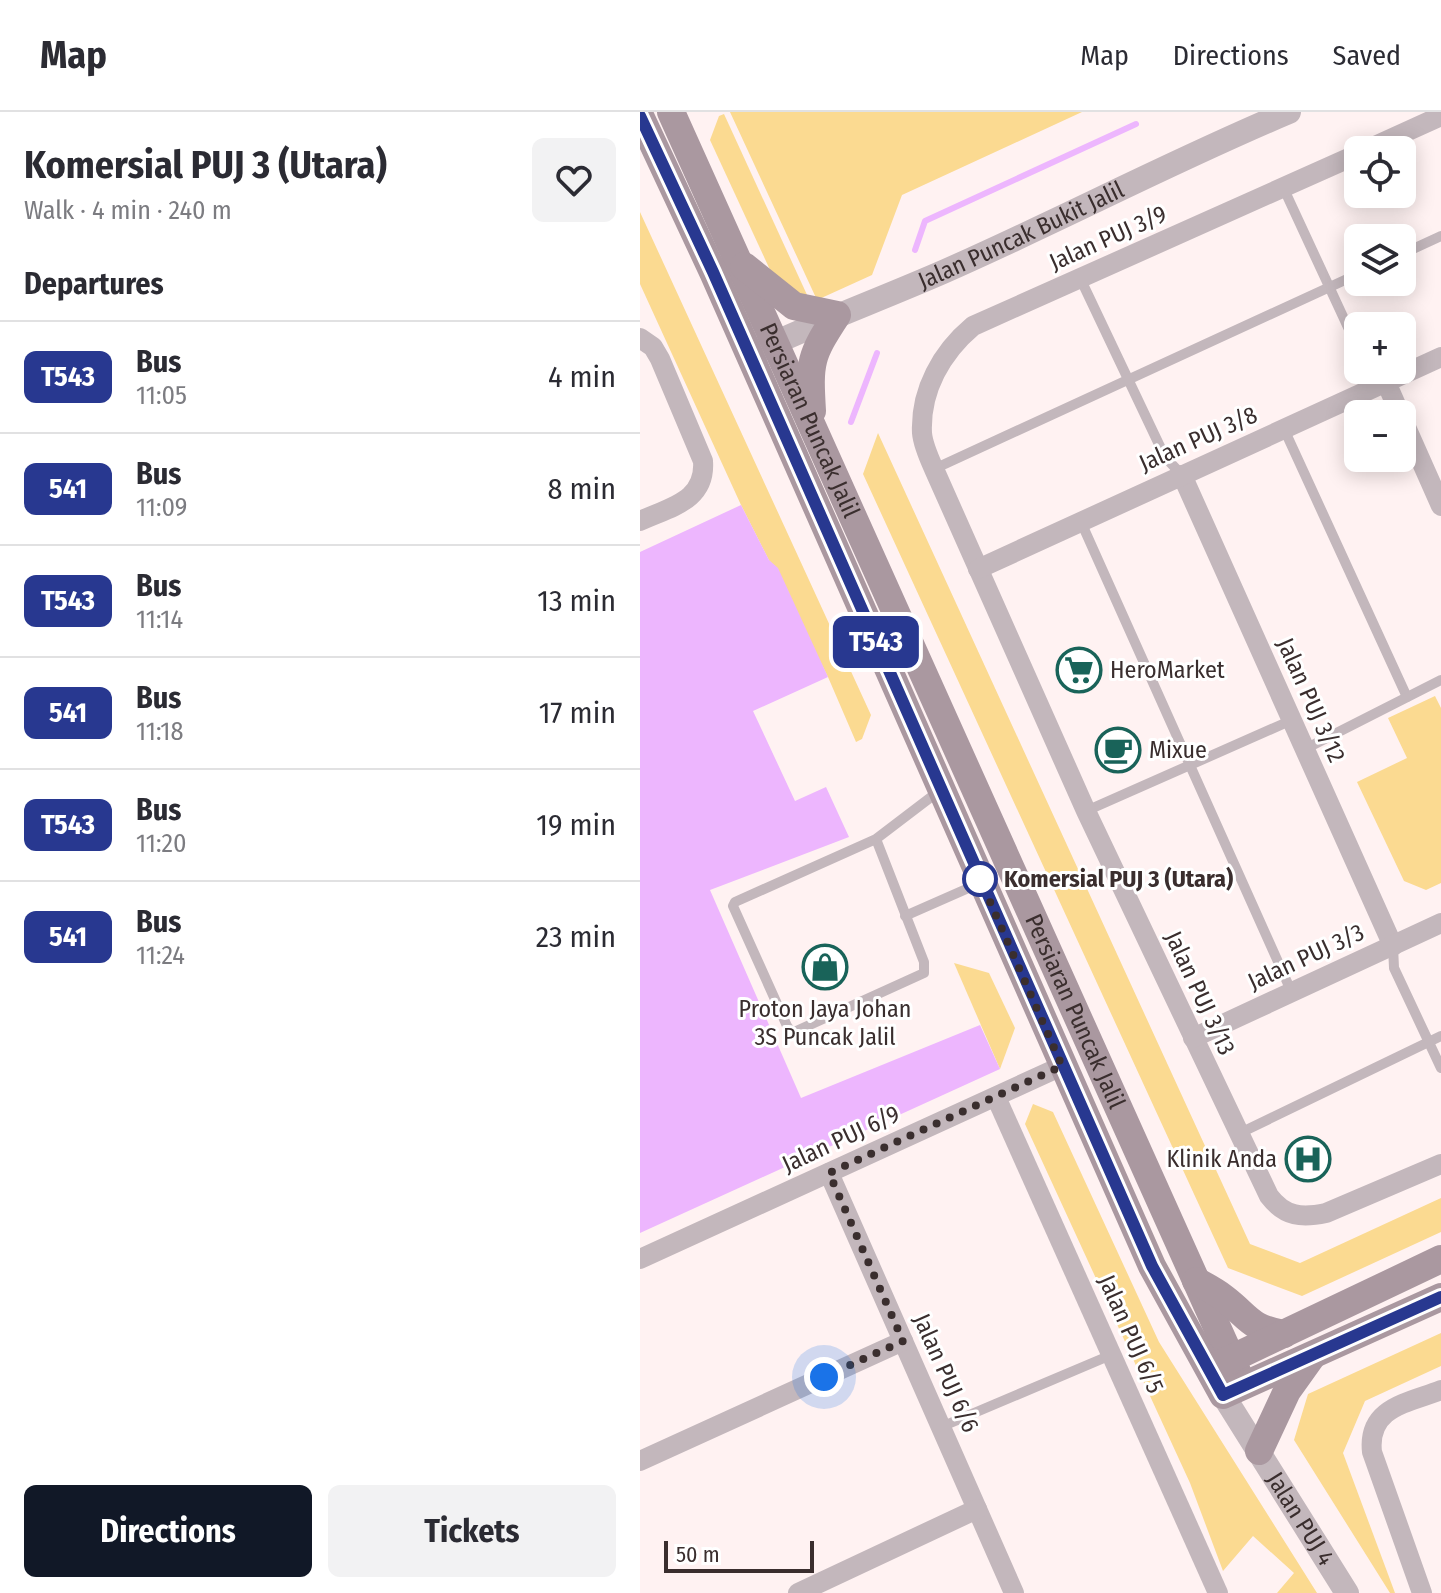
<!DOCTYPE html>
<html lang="en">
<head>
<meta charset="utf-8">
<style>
	:root { --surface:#fff; --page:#f2f2f3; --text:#2b2b33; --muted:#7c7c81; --line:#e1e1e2; --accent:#111827 }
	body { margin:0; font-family:"Fira Sans Condensed",sans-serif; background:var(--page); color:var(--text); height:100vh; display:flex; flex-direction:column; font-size:30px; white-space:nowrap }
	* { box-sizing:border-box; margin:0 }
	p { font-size:26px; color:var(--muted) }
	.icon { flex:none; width:44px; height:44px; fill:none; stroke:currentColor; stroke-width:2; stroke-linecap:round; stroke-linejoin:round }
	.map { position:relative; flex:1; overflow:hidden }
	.drawer { display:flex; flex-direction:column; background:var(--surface); width:640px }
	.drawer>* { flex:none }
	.badge { padding:0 16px; border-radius:12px; font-size:28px; line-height:52px }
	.buttons { position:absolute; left:704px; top:24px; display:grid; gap:16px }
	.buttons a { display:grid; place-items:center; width:72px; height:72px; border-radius:12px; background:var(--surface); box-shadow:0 4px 20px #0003; font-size:40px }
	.scale { position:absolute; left:24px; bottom:20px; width:150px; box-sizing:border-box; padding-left:8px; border:4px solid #3a2e2e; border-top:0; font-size:22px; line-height:28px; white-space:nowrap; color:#3a2e2e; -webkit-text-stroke:6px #fff; paint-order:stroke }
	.you { position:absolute; width:40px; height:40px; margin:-20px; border:6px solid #fff; border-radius:50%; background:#1a73e8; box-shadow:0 0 0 12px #1a73e833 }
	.map>.badge { position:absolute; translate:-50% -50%; box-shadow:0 0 0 4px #fff }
	h2 { padding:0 24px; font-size:30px; line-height:72px }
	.round { display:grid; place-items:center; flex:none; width:84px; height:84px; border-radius:12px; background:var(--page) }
	.head { display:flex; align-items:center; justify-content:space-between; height:136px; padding:0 24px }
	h1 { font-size:38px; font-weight:700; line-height:60px }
	.primary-button { display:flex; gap:16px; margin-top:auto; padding:16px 24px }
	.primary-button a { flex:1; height:92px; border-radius:12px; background:var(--accent); color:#fff; font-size:32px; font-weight:700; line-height:92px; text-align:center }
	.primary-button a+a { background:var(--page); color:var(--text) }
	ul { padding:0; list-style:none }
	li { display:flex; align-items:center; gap:24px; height:112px; padding:0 24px; border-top:2px solid var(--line) }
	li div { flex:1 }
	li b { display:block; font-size:30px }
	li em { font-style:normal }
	li .badge { min-width:88px; font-weight:700; text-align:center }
	header { display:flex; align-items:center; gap:48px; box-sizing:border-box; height:112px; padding:0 40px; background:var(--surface); border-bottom:2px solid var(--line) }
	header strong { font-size:38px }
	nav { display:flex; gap:44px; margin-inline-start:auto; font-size:28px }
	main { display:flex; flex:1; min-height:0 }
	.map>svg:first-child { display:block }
</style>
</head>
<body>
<header>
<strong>Map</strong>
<nav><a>Map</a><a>Directions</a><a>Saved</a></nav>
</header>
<main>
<section class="drawer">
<div class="head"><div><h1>Komersial PUJ 3 (Utara)</h1><p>Walk · 4 min · 240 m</p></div><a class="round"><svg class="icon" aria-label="heart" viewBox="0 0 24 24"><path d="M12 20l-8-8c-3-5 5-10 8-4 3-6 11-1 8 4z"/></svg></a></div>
<h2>Departures</h2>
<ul>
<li><span class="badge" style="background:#283890;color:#fff">T543</span><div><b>Bus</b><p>11:05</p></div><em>4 min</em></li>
<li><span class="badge" style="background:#283890;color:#fff">541</span><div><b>Bus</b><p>11:09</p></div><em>8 min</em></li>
<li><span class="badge" style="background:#283890;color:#fff">T543</span><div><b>Bus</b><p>11:14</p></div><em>13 min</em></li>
<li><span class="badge" style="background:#283890;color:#fff">541</span><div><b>Bus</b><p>11:18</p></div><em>17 min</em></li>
<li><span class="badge" style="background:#283890;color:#fff">T543</span><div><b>Bus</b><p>11:20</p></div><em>19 min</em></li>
<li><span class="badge" style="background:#283890;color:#fff">541</span><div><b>Bus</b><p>11:24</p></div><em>23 min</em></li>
</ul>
<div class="primary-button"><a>Directions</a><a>Tickets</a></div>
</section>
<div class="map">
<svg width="801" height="1481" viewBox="0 0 801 1481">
	<rect width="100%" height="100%" fill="#fff2f2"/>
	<g fill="#fbda91">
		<path d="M 90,0 L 442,0 L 262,83 L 232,163 L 177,188 Z"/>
		<path d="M 84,2 L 168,185 L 137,173 L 70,28 L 79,4 Z"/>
		<path d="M 0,100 L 231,603 L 222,627 L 216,630 L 188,565 L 101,393 L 0,172 Z"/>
		<path d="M 238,321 L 610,1132 L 660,1151 L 801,1086 L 801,1120 L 662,1184 L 588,1156 L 223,362 Z"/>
		<path d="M 795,584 L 801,596 L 801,771 L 786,778 L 764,769 L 717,670 L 767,646 L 748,606 Z"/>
		<path d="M 314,851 L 349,861 L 375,916 L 360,957 Z"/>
		<path d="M 393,992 L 413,1000 L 519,1230 L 677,1481 L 637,1481 L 654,1461 L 613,1424 L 583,1459 L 550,1371 L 385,1012 Z"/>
		<path d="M 801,1221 L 801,1254 L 725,1289 L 703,1341 L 755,1481 L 750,1481 L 654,1328 L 668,1282 Z"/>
	</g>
	<path fill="#edb6fe" d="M 101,393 L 129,448 L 138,456 L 188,565 L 113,599 L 155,689 L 186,675 L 209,725 L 70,778 L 161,986 L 340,913 L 360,957 L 0,1121 L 0,440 Z"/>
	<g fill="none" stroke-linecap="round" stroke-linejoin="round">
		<g stroke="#edb6fe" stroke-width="6">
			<path d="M 275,138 L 285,109 L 496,12"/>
			<path d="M 211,310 L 237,241"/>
		</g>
		<g stroke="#c3b7bc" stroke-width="10">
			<path d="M 643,75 L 718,237"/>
			<path d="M 762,142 L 801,124"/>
			<path d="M 441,168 L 525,345 L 542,363"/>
			<path d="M 730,258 L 746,270"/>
			<path d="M 644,317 L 767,585"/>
			<path d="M 294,357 L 718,162"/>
			<path d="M 441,410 L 652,881"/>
			<path d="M 665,637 L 801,568"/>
			<path d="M 446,699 L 652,608"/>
			<path d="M 236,727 L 284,850 L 284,861 L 152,921 L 147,914 L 93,794 L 95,790 L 236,727 L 299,679"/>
			<path d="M 265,804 L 340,771"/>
			<path d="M 753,834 L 754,856 L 801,956"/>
			<path d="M 598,1022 L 801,924"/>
			<path d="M 301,1315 L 471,1243"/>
		</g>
		<g stroke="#c3b7bc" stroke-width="20">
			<path d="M 726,38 L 801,4"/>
			<path d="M 718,42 L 333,214 C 302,240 280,278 282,321 C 283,333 289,346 294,357 L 446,699 L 629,1084 C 645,1105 662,1106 686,1101 L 801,1052"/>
			<path d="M 0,226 L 13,235 L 20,247 L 63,349 C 66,389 30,395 0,409"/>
			<path d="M 746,270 L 760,302"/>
			<path d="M 762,306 L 801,394"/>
			<path d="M 542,363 L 753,834"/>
			<path d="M 338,457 L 801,245"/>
			<path d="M 553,926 L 801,811"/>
			<path d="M 356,985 L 578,1481"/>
			<path d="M 189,1061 L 374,1481"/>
			<path d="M 0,1147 L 422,954"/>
			<path d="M 0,1349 L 263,1229"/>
			<path d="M 158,1481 L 337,1397"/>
			<path d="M 782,1481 L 732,1340 C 727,1295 768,1291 801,1278"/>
		</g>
		<g stroke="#c3b7bc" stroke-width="24">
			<path id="s1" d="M 119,238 C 179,210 241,187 303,160 C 419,109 532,49 649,0"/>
			<path id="s2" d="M 583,1283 L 707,1481"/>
		</g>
		<g stroke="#aa98a0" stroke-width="28">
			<path id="s3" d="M 31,0 L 603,1273"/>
			<path d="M 0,4 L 73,160 L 512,1154 L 583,1283 L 801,1185"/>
			<path d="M 104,154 L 154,194 L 197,203 C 170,244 169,250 172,299"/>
			<path d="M 556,1169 C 565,1174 575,1179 584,1186 C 609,1205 609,1216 644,1222"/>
			<path d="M 576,1254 L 801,1147"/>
			<path d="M 619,1339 L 647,1279 L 672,1244"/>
		</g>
	</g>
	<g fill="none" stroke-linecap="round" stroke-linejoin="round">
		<g stroke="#fff" stroke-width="18">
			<path id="line" d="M 0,4 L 73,160 L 512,1154 L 583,1283 L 801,1185"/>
		</g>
		<use href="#line" stroke="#283890" stroke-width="12"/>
		<path stroke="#3a2e2e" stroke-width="8" stroke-dasharray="0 14.4" d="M 184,1265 L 263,1229 L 189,1061 L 422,954 L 340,767"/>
	</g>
	<defs>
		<g id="supermarket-ring" transform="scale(2.3)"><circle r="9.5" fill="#fff" stroke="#196359" stroke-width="1.5"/><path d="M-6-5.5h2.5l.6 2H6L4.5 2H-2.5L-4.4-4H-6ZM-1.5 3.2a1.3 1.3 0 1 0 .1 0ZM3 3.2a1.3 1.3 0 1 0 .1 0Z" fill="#196359"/></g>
		<g id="cafe-ring" transform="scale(2.3)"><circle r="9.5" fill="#fff" stroke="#196359" stroke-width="1.5"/><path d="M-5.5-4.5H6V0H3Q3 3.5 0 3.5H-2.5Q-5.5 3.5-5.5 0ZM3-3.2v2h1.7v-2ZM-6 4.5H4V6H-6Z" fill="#196359"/></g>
		<g id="shop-ring" transform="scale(2.3)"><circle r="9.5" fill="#fff" stroke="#196359" stroke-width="1.5"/><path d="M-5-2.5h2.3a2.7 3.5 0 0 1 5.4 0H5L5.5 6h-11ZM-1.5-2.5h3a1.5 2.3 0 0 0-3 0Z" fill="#196359"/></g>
		<g id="hospital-ring" transform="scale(2.3)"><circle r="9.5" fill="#fff" stroke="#196359" stroke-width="1.5"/><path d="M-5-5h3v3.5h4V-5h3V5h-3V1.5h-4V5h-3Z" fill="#196359"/></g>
	</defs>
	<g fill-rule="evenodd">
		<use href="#supermarket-ring" x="439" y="558"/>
		<use href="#cafe-ring" x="478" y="638"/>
		<use href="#shop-ring" x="185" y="855"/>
		<use href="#hospital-ring" x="668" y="1047"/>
	</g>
	<circle fill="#fff" stroke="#283890" stroke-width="4" cx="340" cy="767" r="16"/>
	<g text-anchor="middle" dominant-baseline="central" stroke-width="6" stroke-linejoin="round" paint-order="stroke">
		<g font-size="24" fill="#3a2e2e" stroke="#fff">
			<text stroke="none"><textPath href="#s1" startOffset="286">Jalan Puncak Bukit Jalil</textPath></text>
			<text transform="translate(468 126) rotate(-24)">Jalan PUJ 3/9</text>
			<text stroke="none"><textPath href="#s3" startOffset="338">Persiaran Puncak Jalil</textPath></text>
			<text transform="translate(558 327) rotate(-24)">Jalan PUJ 3/8</text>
			<text transform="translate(671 588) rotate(66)">Jalan PUJ 3/12</text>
			<text transform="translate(666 845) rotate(-25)">Jalan PUJ 3/3</text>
			<text transform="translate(560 881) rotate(65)">Jalan PUJ 3/13</text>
			<text stroke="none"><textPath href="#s3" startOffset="986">Persiaran Puncak Jalil</textPath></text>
			<text transform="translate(201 1027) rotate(-25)">Jalan PUJ 6/9</text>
			<text transform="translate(491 1222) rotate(66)">Jalan PUJ 6/5</text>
			<text transform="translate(306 1261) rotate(66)">Jalan PUJ 6/6</text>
			<text stroke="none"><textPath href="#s2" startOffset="146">Jalan PUJ 4</textPath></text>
		</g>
		<g font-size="24" fill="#3a2e2e" stroke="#fff" text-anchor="start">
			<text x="470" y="558">HeroMarket</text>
			<text x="509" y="638">Mixue</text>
			<text x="185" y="897" text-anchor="middle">Proton Jaya Johan<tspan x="185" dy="28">3S Puncak Jalil</tspan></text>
			<text x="637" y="1047" text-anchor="end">Klinik Anda</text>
		</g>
		<g font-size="24" font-weight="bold" fill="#3a2e2e" stroke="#fff" text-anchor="start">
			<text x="364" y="767">Komersial PUJ 3 (Utara)</text>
		</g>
	</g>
</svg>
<div class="buttons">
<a><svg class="icon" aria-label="locate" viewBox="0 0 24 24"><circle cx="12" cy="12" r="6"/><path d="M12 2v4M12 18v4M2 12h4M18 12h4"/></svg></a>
<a><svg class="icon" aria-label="layers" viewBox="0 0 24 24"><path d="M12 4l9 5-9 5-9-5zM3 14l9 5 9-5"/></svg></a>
<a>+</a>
<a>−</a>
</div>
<div class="scale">50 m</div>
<div class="you" style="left:184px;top:1265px"></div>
<b class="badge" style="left:236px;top:530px;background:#283890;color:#fff">T543</b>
</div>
</main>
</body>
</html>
